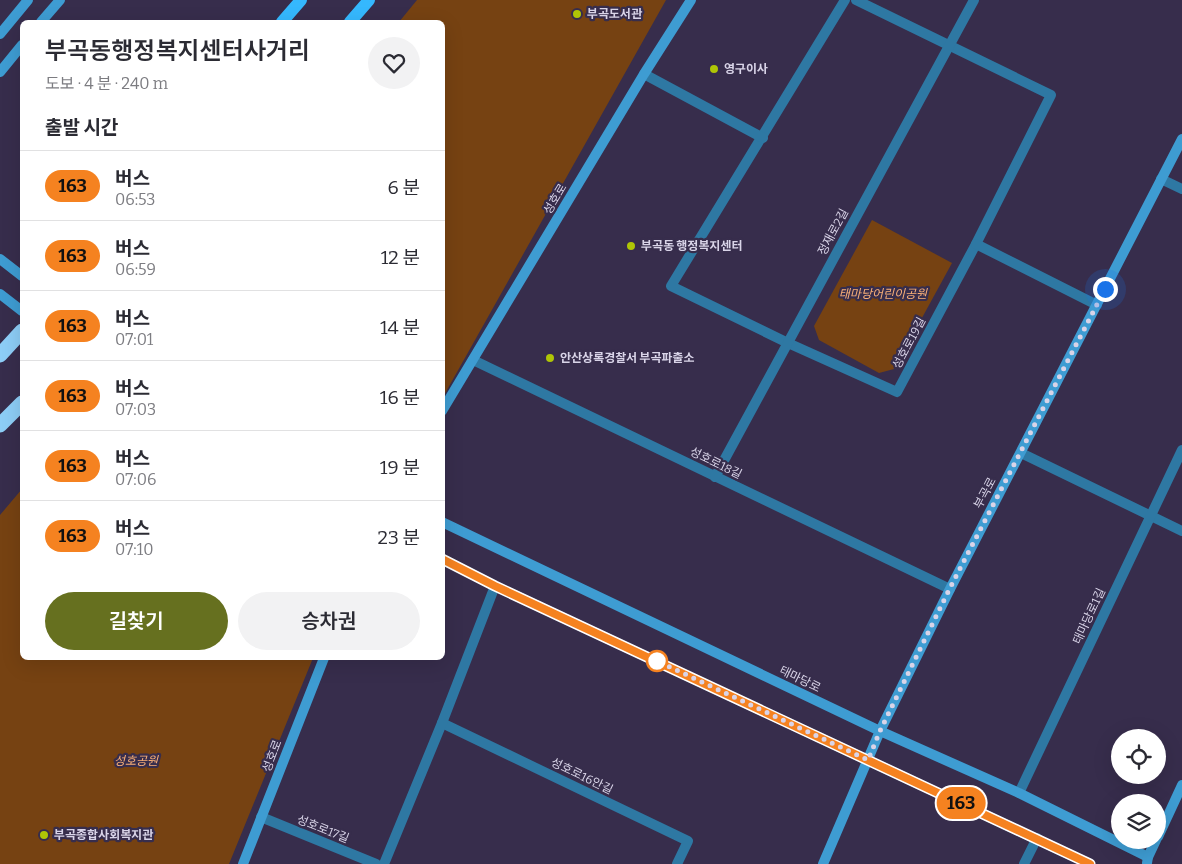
<!DOCTYPE html>
<html lang="ko">
<head>
<meta charset="utf-8">
<style>
	:root { --surface:#fff; --page:#f2f2f3; --text:#2b2b33; --muted:#7c7c81; --line:#e1e1e2; --accent:#66701f }
	body { margin:0; font-family:Bitter,"Noto Sans KR",serif; background:var(--page); color:var(--text); height:100vh; display:flex; flex-direction:column; font-size:19px; white-space:nowrap }
	* { box-sizing:border-box; margin:0 }
	p { font-size:16px; color:var(--muted) }
	.icon { flex:none; width:28px; height:28px; fill:none; stroke:currentColor; stroke-width:2; stroke-linecap:round; stroke-linejoin:round }
	.map { position:relative; flex:1; overflow:hidden }
	.side { position:absolute; left:20px; top:20px; width:425px; height:640px; display:flex; flex-direction:column; background:var(--surface); border-radius:8px; box-shadow:0 5px 20px #0002 }
	.side>* { flex:none }
	.badge { padding:0 10px; border-radius:16px; font-size:18px; line-height:32px }
	.fabs { position:absolute; left:1111px; top:729px; display:grid; gap:10px }
	.fabs a { display:grid; place-items:center; width:55px; height:55px; border-radius:50%; background:var(--surface); box-shadow:0 5px 20px #0002; font-size:25px }
	.you { position:absolute; width:25px; height:25px; margin:-12px; border:4px solid #fff; border-radius:50%; background:#1a73e8; box-shadow:0 0 0 8px #1a73e833 }
	.map>.badge { position:absolute; translate:-50% -50%; box-shadow:0 0 0 2px #fff }
	h2 { padding:0 25px; font-size:19px; line-height:45px }
	.round { display:grid; place-items:center; flex:none; width:52px; height:52px; border-radius:26px; background:var(--page) }
	.head { display:flex; align-items:center; justify-content:space-between; height:85px; padding:0 25px }
	h1 { font-size:24px; font-weight:600; line-height:38px }
	.cta { display:flex; gap:10px; margin-top:auto; padding:10px 25px }
	.cta a { flex:1; height:58px; border-radius:30px; background:var(--accent); color:#fff; font-size:20px; font-weight:600; line-height:58px; text-align:center }
	.cta a+a { background:var(--page); color:var(--text) }
	ul { padding:0; list-style:none }
	li { display:flex; align-items:center; gap:15px; height:70px; padding:0 25px; border-top:1px solid var(--line) }
	li div { flex:1 }
	li b { display:block; font-size:19px }
	li em { font-style:normal }
	li .badge { min-width:55px; font-weight:700; text-align:center }
	.map>svg:first-child { display:block }
</style>
</head>
<body>
<div class="map">
<svg width="1182" height="864" viewBox="0 0 1182 864">
	<rect width="100%" height="100%" fill="#372d4c"/>
	<g fill="#764212">
		<path d="M 417,0 L 666,0 L 443,397 L 442,22 L 399,22 Z"/>
		<path d="M 872,220 L 952,263 L 894,369 L 879,373 L 819,340 L 814,326 Z"/>
		<path d="M 22,489 L 22,658 L 313,658 L 229,864 L 0,864 L 0,515 Z"/>
	</g>
	<g fill="none" stroke-linecap="round" stroke-linejoin="round">
		<g stroke="#2e78a3" stroke-width="10">
			<path d="M 845,0 L 671,286 L 788,343 L 897,392 L 976,244 L 1051,95 L 856,0"/>
			<path d="M 644,74 L 763,138"/>
			<path d="M 1161,179 L 1182,189"/>
			<path d="M 976,244 L 1097,305"/>
			<path d="M 473,360 L 950,589"/>
			<path d="M 1021,453 L 1182,531"/>
			<path d="M 715,477 L 974,0"/>
			<path d="M 442,723 L 688,841 L 677,864"/>
			<path d="M 1019,793 L 1182,450"/>
			<path d="M 261,817 L 376,864"/>
			<path d="M 384,864 L 442,723 L 495,586"/>
			<path d="M 1024,864 L 1037,838"/>
		</g>
		<g stroke="#3e9cd2" stroke-width="10">
			<path d="M 41,22 L 60,0"/>
			<path d="M 0,34 L 28,0"/>
			<path d="M 0,72 L 22,45"/>
			<path d="M 0,259 L 22,276"/>
			<path d="M 0,294 L 22,311"/>
			<path d="M 442,411 L 644,74 L 691,0"/>
			<path d="M 442,522 L 880,731 L 1019,793 L 1148,857"/>
			<path d="M 442,559 L 495,586 L 1090,864"/>
			<path d="M 1158,837 L 1182,785"/>
			<path d="M 1147,863 L 1148,857 L 1156,840"/>
			<path d="M 243,864 L 324,658"/>
			<path d="M 823,864 L 880,731 L 950,589 L 1182,139"/>
		</g>
		<g stroke="#35b8fe" stroke-width="12">
			<path d="M 282,22 L 301,0"/>
			<path d="M 350,22 L 369,0"/>
		</g>
		<g stroke="#8dcdf6" stroke-width="15">
			<path d="M 0,355 L 22,331"/>
			<path d="M 0,425 L 22,403"/>
		</g>
	</g>
	<g fill="none" stroke-linecap="round" stroke-linejoin="round">
		<g stroke="#fff" stroke-width="11">
			<path id="line" d="M 442,559 L 495,586 L 1090,864"/>
		</g>
		<use href="#line" stroke="#f58220" stroke-width="8"/>
		<path stroke="#d9d4e8" stroke-width="5" stroke-dasharray="0 9" d="M 657,661 L 655,660 L 868,760 L 880,731 L 950,588 L 1105,289"/>
	</g>
	<g fill="#afc506" stroke="#372d4c" stroke-width="2">
		<circle cx="577" cy="14" r="5"/>
		<circle cx="714" cy="69" r="5"/>
		<circle cx="631" cy="246" r="5"/>
		<circle cx="550" cy="358" r="5"/>
		<circle cx="44" cy="835" r="5"/>
	</g>
	<circle fill="#fff" stroke="#f58220" stroke-width="2.5" cx="657" cy="661" r="10"/>
	<g text-anchor="middle" dominant-baseline="central" stroke-width="4.5" stroke-linejoin="round" paint-order="stroke">
		<g font-size="12" font-weight="bold" fill="#d9d4e8" stroke="#372d4c" text-anchor="start">
			<text x="587" y="14">부곡도서관</text>
			<text x="724" y="69">영구이사</text>
			<text x="641" y="246">부곡동 행정복지센터</text>
			<text x="560" y="358">안산상록경찰서 부곡파출소</text>
			<text x="54" y="835">부곡종합사회복지관</text>
		</g>
		<g font-size="12" fill="#d9d4e8" stroke="#372d4c">
			<text transform="translate(555 199) rotate(-59)">성호로</text>
			<text transform="translate(833 232) rotate(-62)">정재로2길</text>
			<text transform="translate(909 343) rotate(-62)">성호로19길</text>
			<text transform="translate(716 463) rotate(26)">성호로18길</text>
			<text transform="translate(985 493) rotate(-62)">부곡로</text>
			<text transform="translate(1089 616) rotate(-65)">태마당로1길</text>
			<text transform="translate(800 679) rotate(26)">태마당로</text>
			<text transform="translate(272 756) rotate(-69)">성호로</text>
			<text transform="translate(582 776) rotate(26)">성호로16안길</text>
			<text transform="translate(323 829) rotate(22)">성호로17길</text>
		</g>
		<g font-size="12" font-style="italic" fill="#fab078" stroke="#372d4c">
			<text x="883" y="294">태마당어린이공원</text>
			<text x="136" y="761">성호공원</text>
		</g>
	</g>
</svg>
<div class="fabs">
<a><svg class="icon" aria-label="locate" viewBox="0 0 24 24"><circle cx="12" cy="12" r="6"/><path d="M12 2v4M12 18v4M2 12h4M18 12h4"/></svg></a>
<a><svg class="icon" aria-label="layers" viewBox="0 0 24 24"><path d="M12 4l9 5-9 5-9-5zM3 14l9 5 9-5"/></svg></a>
</div>
<div class="you" style="left:1105px;top:289px"></div>
<b class="badge" style="left:961px;top:803px;background:#f58220;color:#111">163</b>
<section class="side">
<div class="head"><div><h1>부곡동행정복지센터사거리</h1><p>도보 · 4 분 · 240 m</p></div><a class="round"><svg class="icon" aria-label="heart" viewBox="0 0 24 24"><path d="M12 20l-8-8c-3-5 5-10 8-4 3-6 11-1 8 4z"/></svg></a></div>
<h2>출발 시간</h2>
<ul>
<li><span class="badge" style="background:#f58220;color:#111">163</span><div><b>버스</b><p>06:53</p></div><em>6 분</em></li>
<li><span class="badge" style="background:#f58220;color:#111">163</span><div><b>버스</b><p>06:59</p></div><em>12 분</em></li>
<li><span class="badge" style="background:#f58220;color:#111">163</span><div><b>버스</b><p>07:01</p></div><em>14 분</em></li>
<li><span class="badge" style="background:#f58220;color:#111">163</span><div><b>버스</b><p>07:03</p></div><em>16 분</em></li>
<li><span class="badge" style="background:#f58220;color:#111">163</span><div><b>버스</b><p>07:06</p></div><em>19 분</em></li>
<li><span class="badge" style="background:#f58220;color:#111">163</span><div><b>버스</b><p>07:10</p></div><em>23 분</em></li>
</ul>
<div class="cta"><a>길찾기</a><a>승차권</a></div>
</section>
</div>
</body>
</html>
